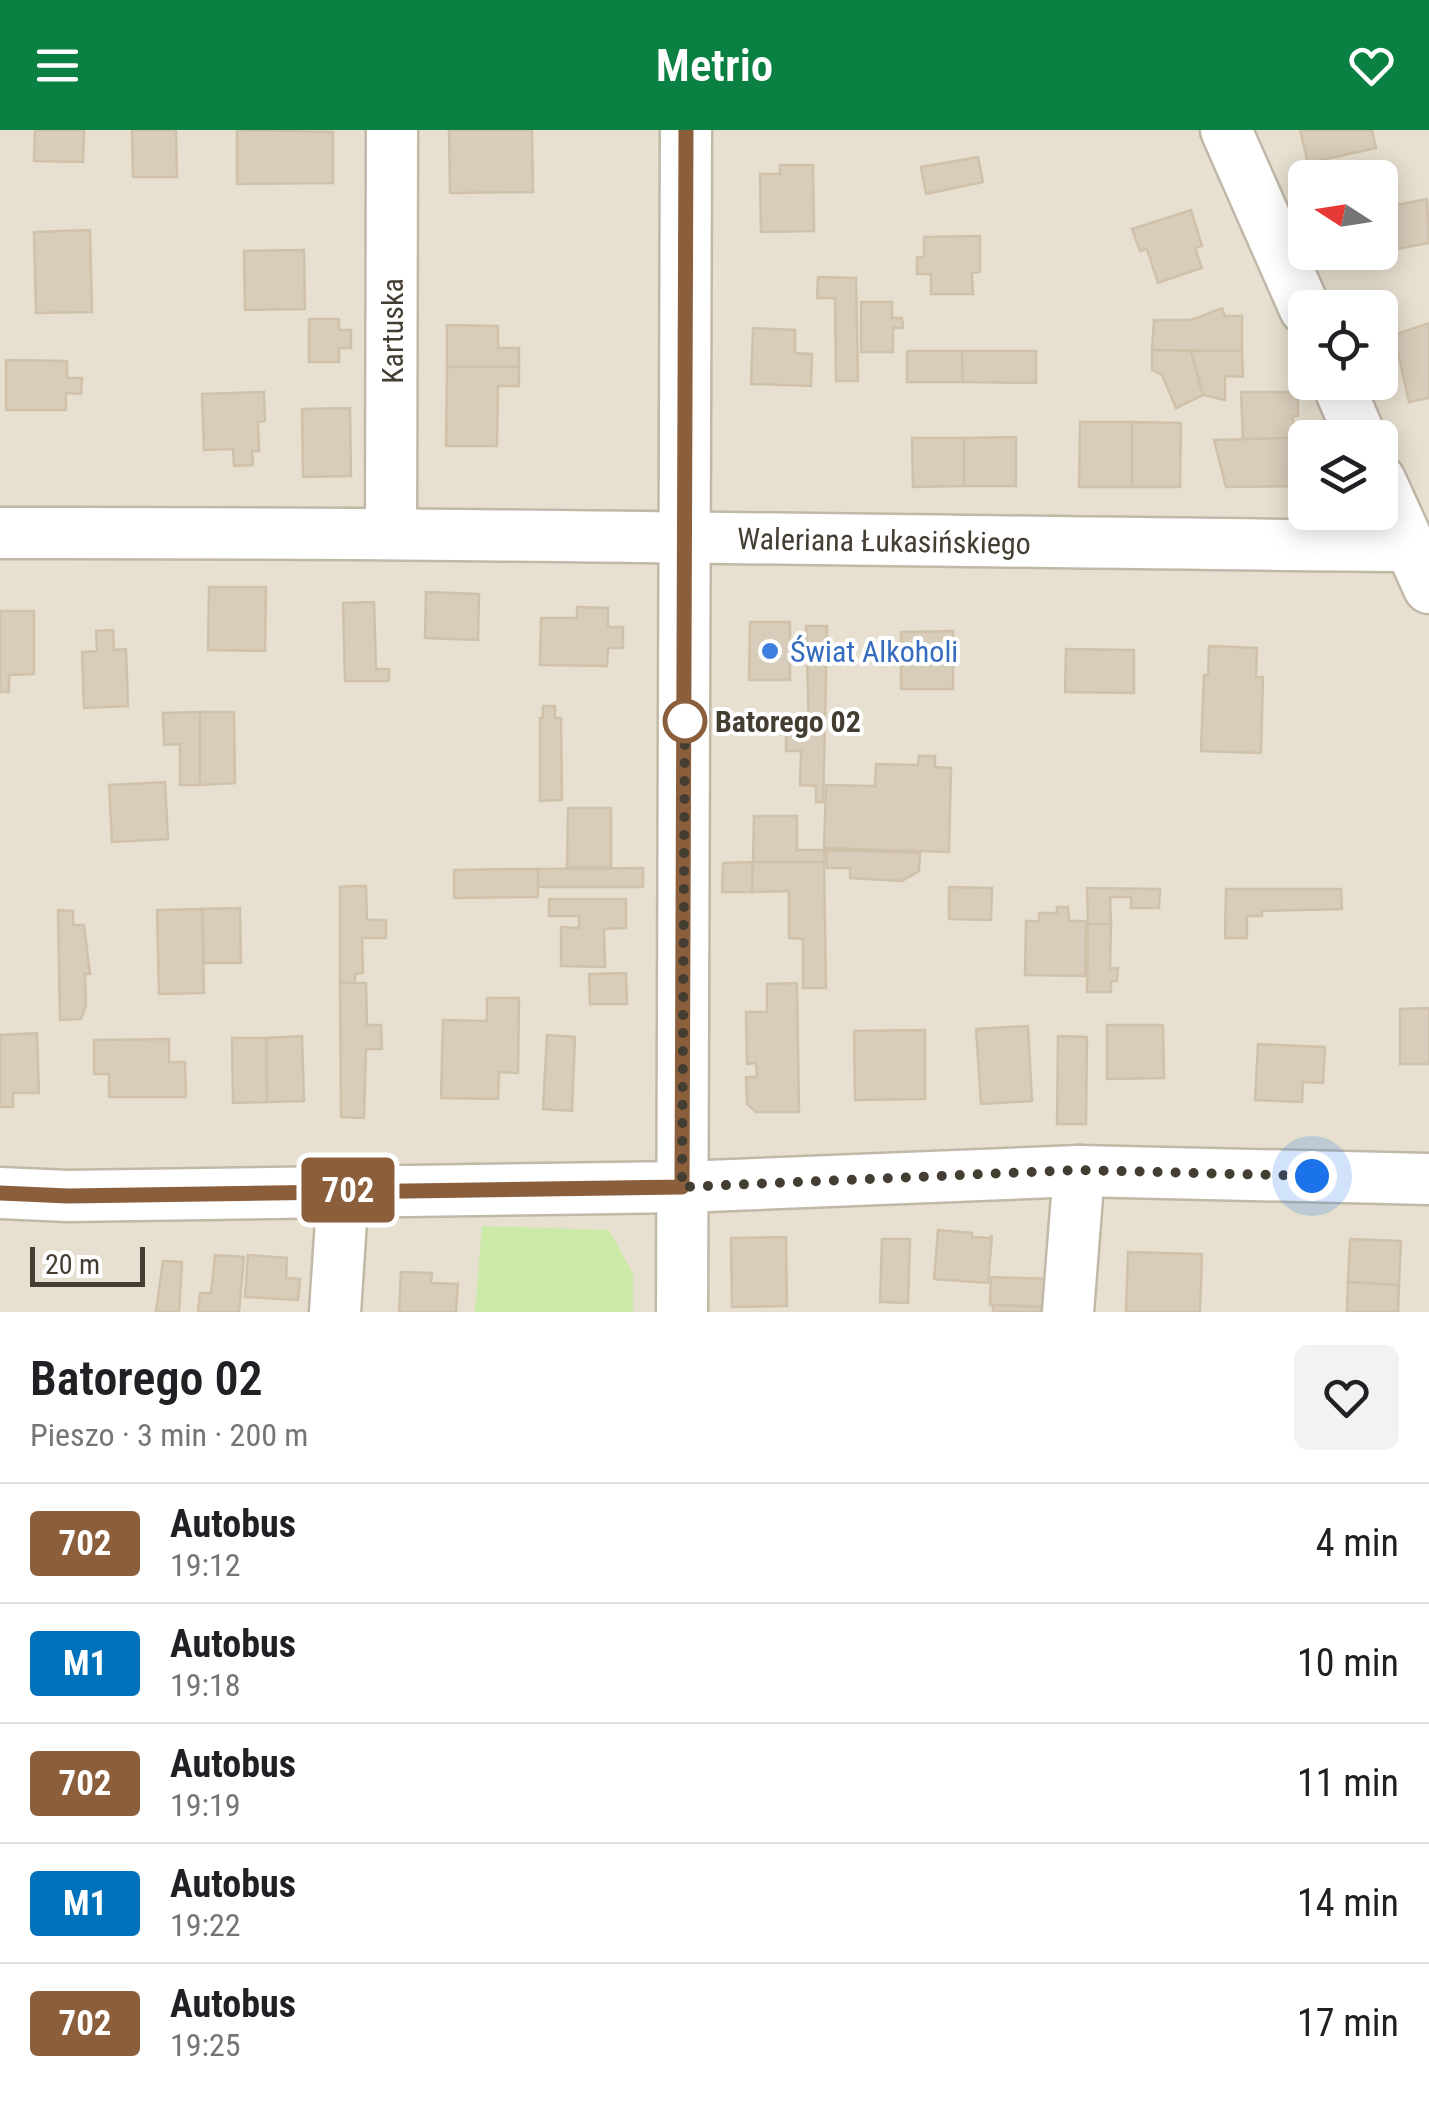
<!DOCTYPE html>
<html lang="pl">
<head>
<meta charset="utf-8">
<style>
	:root { --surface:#fff; --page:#f2f2f2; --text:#202124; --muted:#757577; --line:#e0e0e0; --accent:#0b8043 }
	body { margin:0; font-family:"Roboto Condensed",sans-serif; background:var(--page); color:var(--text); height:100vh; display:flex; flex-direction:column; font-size:38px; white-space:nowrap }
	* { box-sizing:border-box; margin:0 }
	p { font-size:32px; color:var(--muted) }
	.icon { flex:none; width:55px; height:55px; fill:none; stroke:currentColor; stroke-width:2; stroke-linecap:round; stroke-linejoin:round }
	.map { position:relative; height:1182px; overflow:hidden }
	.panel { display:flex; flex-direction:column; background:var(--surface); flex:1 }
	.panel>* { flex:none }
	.badge { padding:0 20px; border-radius:8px; font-size:35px; line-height:65px }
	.needle { width:65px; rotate:282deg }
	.tools { position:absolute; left:1288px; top:30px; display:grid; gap:20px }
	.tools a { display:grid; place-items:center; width:110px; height:110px; border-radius:15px; background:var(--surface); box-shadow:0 5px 25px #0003; font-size:50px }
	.scale { position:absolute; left:30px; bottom:25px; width:115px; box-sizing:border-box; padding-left:10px; border:5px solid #443d32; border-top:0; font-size:28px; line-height:35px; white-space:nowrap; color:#443d32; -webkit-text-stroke:8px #fff; paint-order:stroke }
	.you { position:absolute; width:50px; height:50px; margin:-25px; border:8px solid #fff; border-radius:50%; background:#1a73e8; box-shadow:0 0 0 15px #1a73e833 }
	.map>.badge { position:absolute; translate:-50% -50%; box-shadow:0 0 0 5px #fff }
	.round { display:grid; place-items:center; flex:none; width:105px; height:105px; border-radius:15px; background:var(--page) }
	.overview { display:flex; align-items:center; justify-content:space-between; height:170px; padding:0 30px }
	h1 { font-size:48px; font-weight:600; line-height:75px }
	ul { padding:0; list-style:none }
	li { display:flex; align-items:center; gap:30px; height:120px; padding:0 30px; border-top:2px solid var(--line) }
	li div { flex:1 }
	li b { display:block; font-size:38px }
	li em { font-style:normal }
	li .badge { min-width:110px; font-weight:700; text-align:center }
	header { display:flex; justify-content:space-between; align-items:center; height:130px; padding:0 30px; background:var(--accent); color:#fff; font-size:45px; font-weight:600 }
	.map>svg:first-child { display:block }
</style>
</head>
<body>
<header><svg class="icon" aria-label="menu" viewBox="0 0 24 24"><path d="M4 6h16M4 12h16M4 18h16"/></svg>Metrio<svg class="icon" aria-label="heart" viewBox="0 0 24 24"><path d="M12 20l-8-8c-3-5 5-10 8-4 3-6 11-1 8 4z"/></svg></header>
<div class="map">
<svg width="1429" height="1182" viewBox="0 0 1429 1182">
	<rect width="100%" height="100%" fill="#f2eee2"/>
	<path fill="#e7e0d0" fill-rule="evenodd" d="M 0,0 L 1429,0 L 1429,1182 L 0,1182 ZM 1305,48 L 1380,48 L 1380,122 L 1305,122 ZM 1305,178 L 1380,178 L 1380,252 L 1305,252 ZM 1305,308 L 1380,308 L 1380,382 L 1305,382 Z"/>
	<path fill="#cbeaa7" d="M 482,1096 L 609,1100 L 633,1144 L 633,1182 L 475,1182 Z"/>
	<g fill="#d8ccba" stroke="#d0c1aa" stroke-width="2.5">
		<path d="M 35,0 L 84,0 L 83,32 L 34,31 Z"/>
		<path d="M 132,0 L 176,0 L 177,47 L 133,47 Z"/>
		<path d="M 237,0 L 333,2 L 333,53 L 237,54 Z"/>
		<path d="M 449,0 L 532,0 L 533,62 L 450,63 Z"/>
		<path d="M 1300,0 L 1372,0 L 1376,18 L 1308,33 Z"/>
		<path d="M 978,27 L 983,52 L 926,64 L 921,37 Z"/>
		<path d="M 780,35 L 813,35 L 814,101 L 761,102 L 760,44 L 780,44 Z"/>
		<path d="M 1383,62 L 1386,77 L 1427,69 L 1429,113 L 1391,120 L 1393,132 L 1357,138 L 1355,122 L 1380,122 L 1380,63 Z"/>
		<path d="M 1191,80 L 1202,116 L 1195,118 L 1202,138 L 1158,153 L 1147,119 L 1140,121 L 1132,99 Z"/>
		<path d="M 90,100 L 92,182 L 36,183 L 34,102 Z"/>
		<path d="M 980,106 L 980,142 L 972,143 L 973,164 L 931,164 L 931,144 L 917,144 L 917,127 L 924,127 L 924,107 Z"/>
		<path d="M 304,120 L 305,179 L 245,180 L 244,121 Z"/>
		<path d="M 818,147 L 856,148 L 858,251 L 836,251 L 835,168 L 817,168 Z"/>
		<path d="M 861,172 L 892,172 L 892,188 L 902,188 L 903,198 L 893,198 L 893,222 L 861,222 Z"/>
		<path d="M 1222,178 L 1225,186 L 1242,186 L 1242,221 L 1152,220 L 1154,190 L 1191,190 Z"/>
		<path d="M 309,189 L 339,189 L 339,200 L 351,200 L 351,218 L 339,218 L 339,232 L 309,232 Z"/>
		<path d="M 1429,193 L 1429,268 L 1409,272 L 1394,205 Z"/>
		<path d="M 447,195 L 498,196 L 498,218 L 519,218 L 519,237 L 447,237 Z"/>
		<path d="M 753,198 L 795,200 L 795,223 L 812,224 L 811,256 L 751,254 Z"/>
		<path d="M 1152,220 L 1191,221 L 1203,265 L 1176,278 L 1162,245 L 1152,240 Z"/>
		<path d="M 907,221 L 962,221 L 963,252 L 907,252 Z"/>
		<path d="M 962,221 L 1036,221 L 1036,253 L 963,252 Z"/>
		<path d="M 1191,221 L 1242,221 L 1243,247 L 1225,246 L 1225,270 L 1203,265 Z"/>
		<path d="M 6,230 L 67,231 L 67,248 L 82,248 L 81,264 L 66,263 L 66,280 L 6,280 Z"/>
		<path d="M 447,237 L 519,237 L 519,256 L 498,256 L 497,316 L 446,316 Z"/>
		<path d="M 264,262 L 265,291 L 258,292 L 259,321 L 252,321 L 253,335 L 234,336 L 233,319 L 204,320 L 202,264 Z"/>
		<path d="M 1241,262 L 1298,262 L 1298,286 L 1293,286 L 1294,308 L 1243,309 Z"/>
		<path d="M 350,278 L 351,346 L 303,347 L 302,279 Z"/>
		<path d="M 1080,292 L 1132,292 L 1132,357 L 1079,357 Z"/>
		<path d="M 1132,292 L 1181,293 L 1180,357 L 1132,357 Z"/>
		<path d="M 1016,307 L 1016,356 L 964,356 L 964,308 Z"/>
		<path d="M 912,308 L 964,308 L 964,356 L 913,357 Z"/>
		<path d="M 1294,308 L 1304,309 L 1303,356 L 1226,357 L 1214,310 Z"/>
		<path d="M 209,457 L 266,457 L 265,521 L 208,520 Z"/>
		<path d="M 426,462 L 479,464 L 478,510 L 425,508 Z"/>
		<path d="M 374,472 L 376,539 L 389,539 L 389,551 L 345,551 L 343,473 Z"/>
		<path d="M 577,477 L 608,478 L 608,497 L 623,497 L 623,518 L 608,518 L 607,536 L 540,535 L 541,488 L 577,488 Z"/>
		<path d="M 0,481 L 34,481 L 34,544 L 9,545 L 9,562 L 0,562 Z"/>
		<path d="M 750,492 L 790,492 L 790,550 L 749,550 Z"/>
		<path d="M 806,496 L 827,496 L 825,596 L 809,596 Z"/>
		<path d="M 113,500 L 114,520 L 126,519 L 128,576 L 84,578 L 82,522 L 97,521 L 96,501 Z"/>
		<path d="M 953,501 L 953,559 L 901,559 L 901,502 Z"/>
		<path d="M 1209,516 L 1257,518 L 1256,547 L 1263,547 L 1261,623 L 1201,621 L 1204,545 L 1208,545 Z"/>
		<path d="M 1066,519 L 1134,520 L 1134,563 L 1065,562 Z"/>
		<path d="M 543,576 L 555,576 L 555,588 L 561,588 L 562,670 L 540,671 L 540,588 L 543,588 Z"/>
		<path d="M 200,582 L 200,655 L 180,655 L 180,614 L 164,615 L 163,583 Z"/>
		<path d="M 200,582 L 234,582 L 235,653 L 200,655 Z"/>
		<path d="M 801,596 L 825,596 L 823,672 L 816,672 L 816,656 L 800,655 L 801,621 L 786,621 L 786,605 L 801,605 Z"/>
		<path d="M 919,626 L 935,626 L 935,637 L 951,638 L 949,722 L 824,718 L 826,655 L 875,656 L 876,634 L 918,635 Z"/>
		<path d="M 165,652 L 168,709 L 112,712 L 109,655 Z"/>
		<path d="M 568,678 L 611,678 L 611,737 L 567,737 Z"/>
		<path d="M 754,686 L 797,686 L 797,720 L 824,720 L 824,732 L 753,732 Z"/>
		<path d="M 826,720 L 920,723 L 919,741 L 902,751 L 850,748 L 850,738 L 827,738 Z"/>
		<path d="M 753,732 L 752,762 L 722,762 L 723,733 Z"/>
		<path d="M 753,732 L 824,732 L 826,858 L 803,858 L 803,809 L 789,808 L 789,761 L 752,762 Z"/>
		<path d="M 643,738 L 643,757 L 538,757 L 538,739 Z"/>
		<path d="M 511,739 L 538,739 L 538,767 L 454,768 L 454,740 Z"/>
		<path d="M 355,756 L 366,756 L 367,790 L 386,790 L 386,808 L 362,808 L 363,843 L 355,844 L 355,853 L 340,853 L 340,757 Z"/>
		<path d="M 949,757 L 992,758 L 991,790 L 949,789 Z"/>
		<path d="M 1087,758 L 1160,759 L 1159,778 L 1131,778 L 1131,767 L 1110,767 L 1111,794 L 1088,794 Z"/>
		<path d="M 1226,759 L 1341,759 L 1342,779 L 1262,781 L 1262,786 L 1247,786 L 1247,808 L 1225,808 Z"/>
		<path d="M 549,769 L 626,769 L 626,798 L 604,799 L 605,837 L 561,836 L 561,797 L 579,798 L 579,786 L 549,786 Z"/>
		<path d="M 1057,777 L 1068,777 L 1069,791 L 1086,791 L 1085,846 L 1025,845 L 1026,791 L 1039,791 L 1039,783 L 1057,783 Z"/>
		<path d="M 240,778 L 241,833 L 204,833 L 202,779 Z"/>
		<path d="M 202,779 L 204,863 L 159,864 L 157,780 Z"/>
		<path d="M 58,780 L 73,781 L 73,795 L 84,795 L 90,844 L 85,844 L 86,875 L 81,889 L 60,890 Z"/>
		<path d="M 1088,794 L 1111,794 L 1110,838 L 1118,838 L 1117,851 L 1111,851 L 1111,862 L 1087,862 Z"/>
		<path d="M 626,843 L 627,874 L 590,874 L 589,844 Z"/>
		<path d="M 340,853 L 366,853 L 367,895 L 381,895 L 382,919 L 366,919 L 364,988 L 341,987 Z"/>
		<path d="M 797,853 L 799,982 L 756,982 L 747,974 L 746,947 L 757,947 L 756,933 L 747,934 L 746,882 L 767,882 L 767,854 Z"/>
		<path d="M 487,868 L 519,868 L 518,943 L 499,942 L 498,969 L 441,968 L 443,890 L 487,891 Z"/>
		<path d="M 1429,878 L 1429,934 L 1400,934 L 1400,879 Z"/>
		<path d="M 1107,895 L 1163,895 L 1164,948 L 1107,949 Z"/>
		<path d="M 1028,896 L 1032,971 L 981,974 L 976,899 Z"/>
		<path d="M 925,900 L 925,969 L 855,970 L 854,901 Z"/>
		<path d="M 37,903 L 39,963 L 13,963 L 13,977 L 0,977 L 0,905 Z"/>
		<path d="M 547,905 L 575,907 L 572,981 L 543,979 Z"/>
		<path d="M 302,906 L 304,971 L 267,972 L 266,908 Z"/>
		<path d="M 1058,906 L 1087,907 L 1086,994 L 1057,994 Z"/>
		<path d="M 232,908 L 266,908 L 267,972 L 233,973 Z"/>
		<path d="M 169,909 L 169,932 L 185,932 L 186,967 L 109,967 L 109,944 L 94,944 L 94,910 Z"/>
		<path d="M 1258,914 L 1325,917 L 1323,953 L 1303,952 L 1302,972 L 1255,970 Z"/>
		<path d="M 938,1100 L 972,1103 L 972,1107 L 990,1108 L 992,1105 L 988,1153 L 934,1149 Z"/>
		<path d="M 786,1107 L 787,1176 L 732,1177 L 731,1108 Z"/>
		<path d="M 882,1109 L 910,1109 L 908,1173 L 880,1172 Z"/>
		<path d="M 1350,1109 L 1401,1111 L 1399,1155 L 1348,1152 Z"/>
		<path d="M 1128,1122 L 1202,1124 L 1200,1182 L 1126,1182 Z"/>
		<path d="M 215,1125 L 244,1127 L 239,1182 L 198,1182 L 200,1163 L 211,1163 Z"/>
		<path d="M 248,1125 L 287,1128 L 286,1148 L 300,1149 L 298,1170 L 245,1167 Z"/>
		<path d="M 163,1131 L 182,1132 L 179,1182 L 156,1182 Z"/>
		<path d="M 401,1142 L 432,1143 L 431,1153 L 458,1154 L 456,1182 L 399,1182 Z"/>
		<path d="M 991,1147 L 1052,1149 L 1051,1177 L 990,1175 Z"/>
		<path d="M 1348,1152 L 1399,1155 L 1398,1182 L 1347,1182 Z"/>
		<path d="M 993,1175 L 1042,1177 L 1041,1182 L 993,1182 Z"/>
	</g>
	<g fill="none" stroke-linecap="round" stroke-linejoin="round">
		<g stroke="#c1b8a7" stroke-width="55">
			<g id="minor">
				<path d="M 1226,0 L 1305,179"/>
				<path d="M 1337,252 L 1361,308"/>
				<path d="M 1380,350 L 1429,458"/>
				<path d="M 391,402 L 392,0"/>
				<path d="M 0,403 C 470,402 939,412 1409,416"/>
				<path d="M 0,1063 L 68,1066 L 682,1057 L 1079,1041 L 1429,1049"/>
				<path d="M 335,1182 L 343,1060"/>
				<path d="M 682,1182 L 686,0"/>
				<path d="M 1068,1182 L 1079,1041"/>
			</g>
		</g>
		<use href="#minor" stroke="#fff" stroke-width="50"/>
	</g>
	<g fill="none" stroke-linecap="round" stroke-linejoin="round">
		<g stroke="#fff" stroke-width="22">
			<path id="line" d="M 0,1063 L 68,1066 L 682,1057 L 686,0"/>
		</g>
		<use href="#line" stroke="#8b5e3c" stroke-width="15"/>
		<path stroke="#443d32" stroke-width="10" stroke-dasharray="0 18" d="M 685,591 L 685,585 L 682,1057 L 1079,1040 L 1312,1046"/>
	</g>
	<circle fill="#3f7fe0" stroke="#fff" stroke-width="4" cx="770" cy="521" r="10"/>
	<circle fill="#fff" stroke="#8b5e3c" stroke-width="5" cx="685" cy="591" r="20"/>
	<g text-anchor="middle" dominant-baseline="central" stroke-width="8" stroke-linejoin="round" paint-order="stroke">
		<g font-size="30" fill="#443d32" stroke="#fff">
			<text transform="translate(392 201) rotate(-90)">Kartuska</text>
			<text transform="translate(884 411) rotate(1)">Waleriana Łukasińskiego</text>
		</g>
		<g font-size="30" fill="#366cbe" stroke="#fff" text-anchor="start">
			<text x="790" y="521">Świat Alkoholi</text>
		</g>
		<g font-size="30" font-weight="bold" fill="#443d32" stroke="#fff" text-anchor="start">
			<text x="715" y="591">Batorego 02</text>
		</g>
	</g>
</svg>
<div class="tools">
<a><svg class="needle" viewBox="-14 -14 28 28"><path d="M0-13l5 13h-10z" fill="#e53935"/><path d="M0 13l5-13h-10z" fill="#757577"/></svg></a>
<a><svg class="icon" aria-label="locate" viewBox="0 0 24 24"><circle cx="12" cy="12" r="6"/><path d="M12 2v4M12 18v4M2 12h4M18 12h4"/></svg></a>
<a><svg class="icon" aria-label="layers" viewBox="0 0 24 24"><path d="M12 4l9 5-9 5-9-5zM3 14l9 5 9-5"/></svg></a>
</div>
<div class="scale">20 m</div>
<div class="you" style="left:1312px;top:1046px"></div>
<b class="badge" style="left:348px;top:1060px;background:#8b5e3c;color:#fff">702</b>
</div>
<section class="panel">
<div class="overview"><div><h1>Batorego 02</h1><p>Pieszo · 3 min · 200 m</p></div><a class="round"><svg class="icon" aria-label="heart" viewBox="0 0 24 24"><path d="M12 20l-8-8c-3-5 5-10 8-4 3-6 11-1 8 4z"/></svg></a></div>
<ul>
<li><span class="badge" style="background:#8b5e3c;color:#fff">702</span><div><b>Autobus</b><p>19:12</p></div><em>4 min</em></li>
<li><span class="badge" style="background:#0072bc;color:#fff">M1</span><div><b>Autobus</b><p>19:18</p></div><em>10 min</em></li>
<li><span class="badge" style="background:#8b5e3c;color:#fff">702</span><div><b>Autobus</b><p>19:19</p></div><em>11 min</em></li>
<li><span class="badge" style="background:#0072bc;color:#fff">M1</span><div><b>Autobus</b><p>19:22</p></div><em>14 min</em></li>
<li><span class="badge" style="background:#8b5e3c;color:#fff">702</span><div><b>Autobus</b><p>19:25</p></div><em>17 min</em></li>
</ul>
</section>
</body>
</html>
